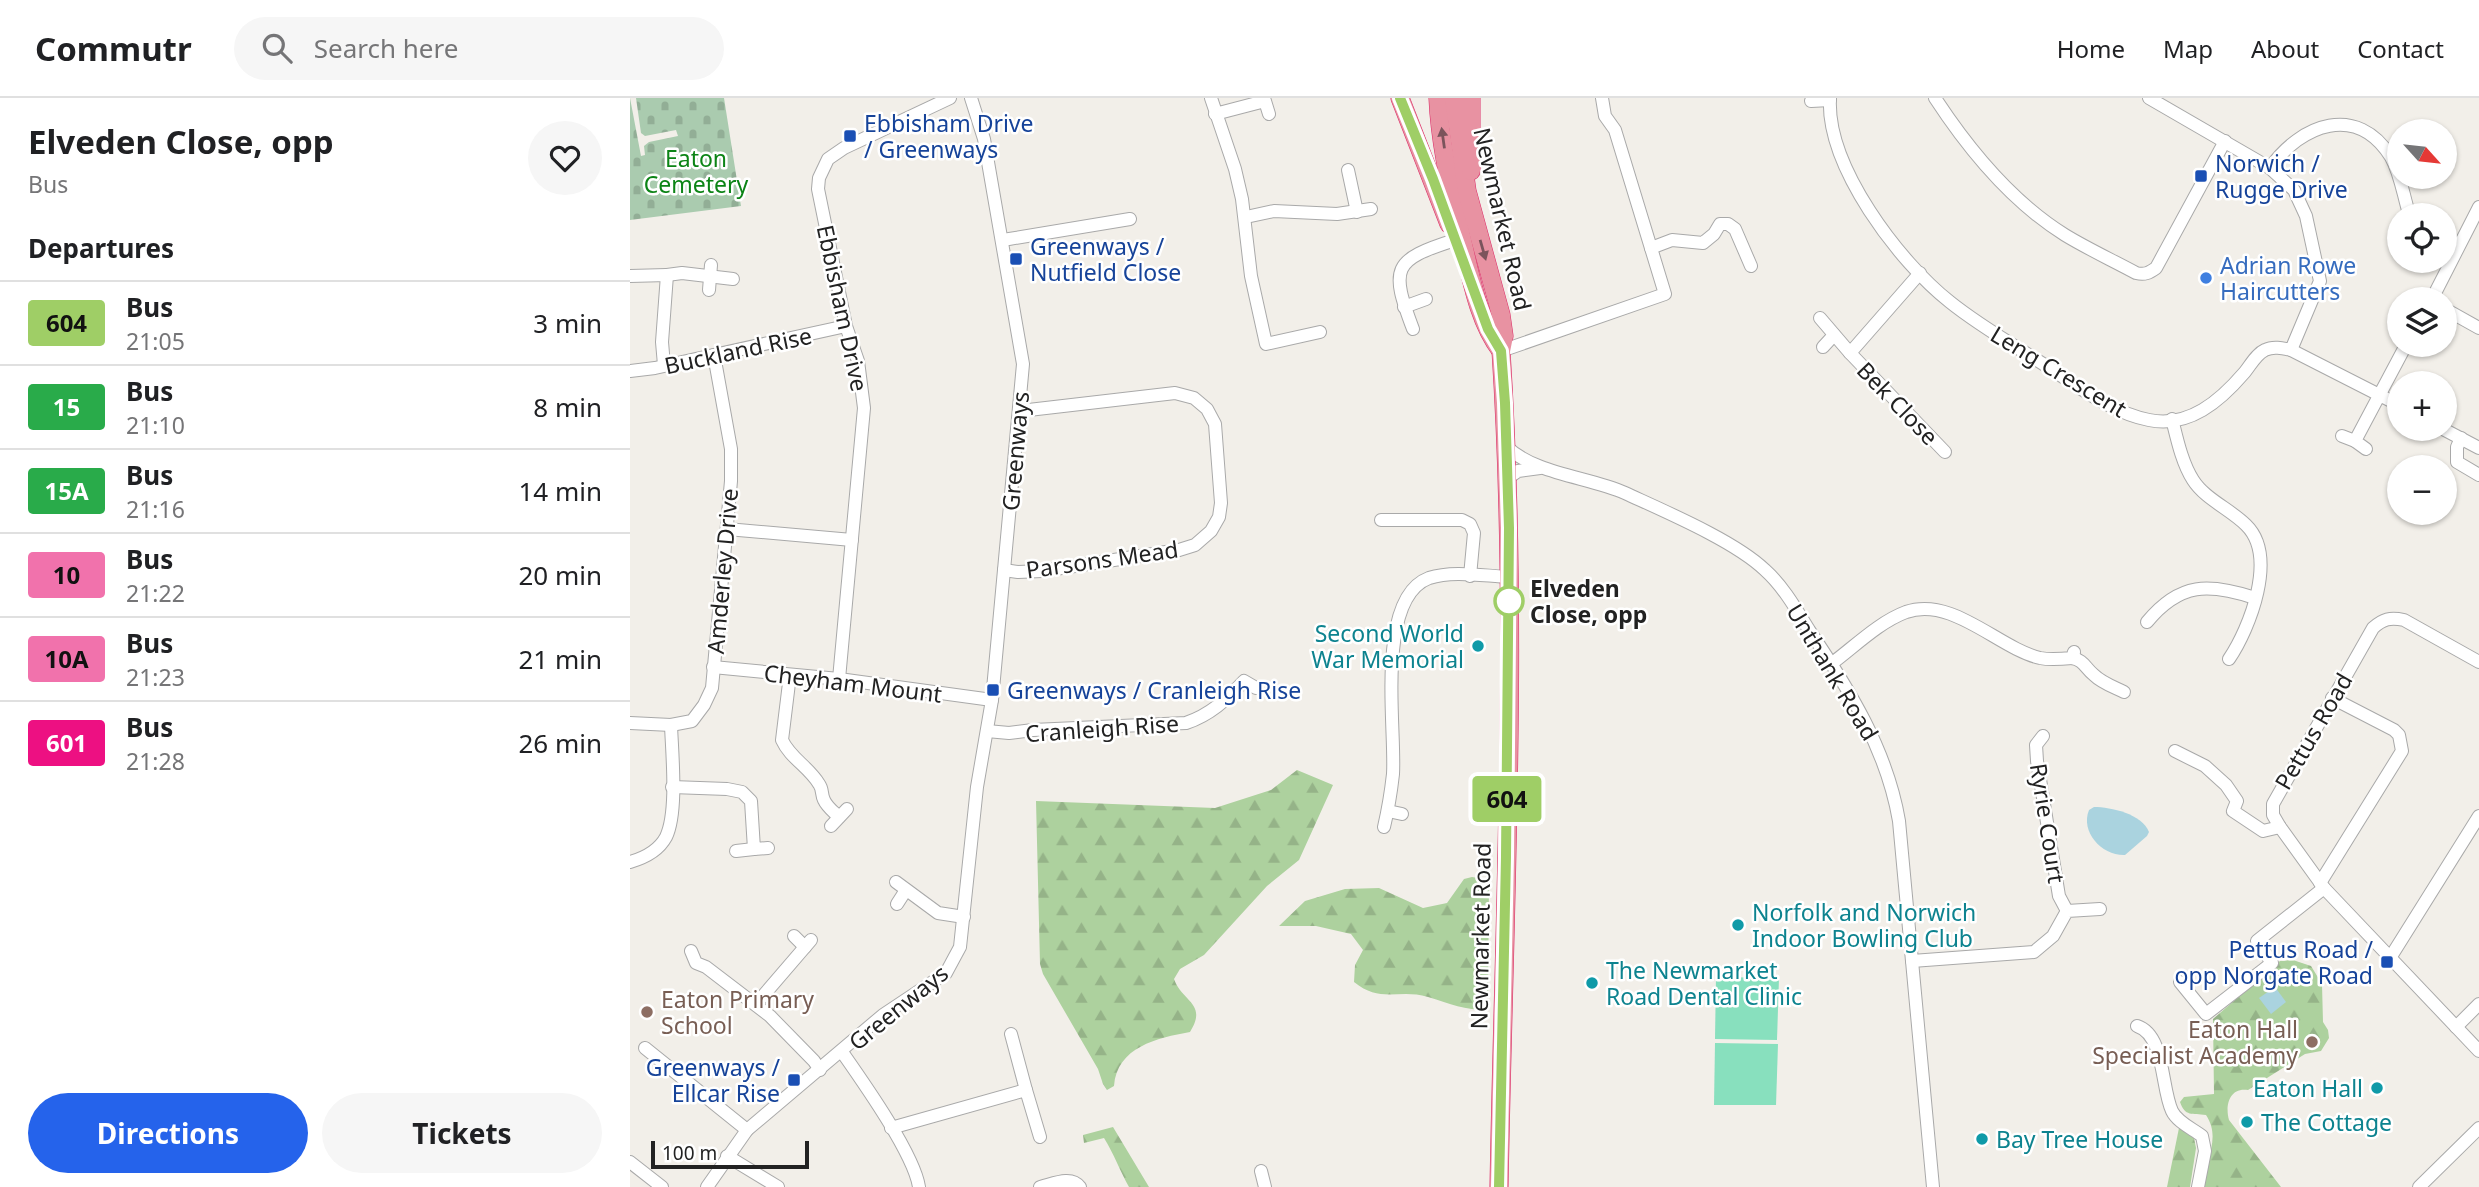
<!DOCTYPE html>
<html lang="en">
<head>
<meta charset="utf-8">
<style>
	:root { --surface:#fff; --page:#f6f6f6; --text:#202124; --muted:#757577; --line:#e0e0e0; --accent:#2563eb }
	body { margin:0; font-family:"Noto Sans",sans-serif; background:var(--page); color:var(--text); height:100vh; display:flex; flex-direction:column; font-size:26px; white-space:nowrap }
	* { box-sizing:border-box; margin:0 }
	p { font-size:23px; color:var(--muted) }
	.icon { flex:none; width:38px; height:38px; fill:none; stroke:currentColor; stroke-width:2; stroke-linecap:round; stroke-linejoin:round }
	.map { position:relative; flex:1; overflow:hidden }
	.side { display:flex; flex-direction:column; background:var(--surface); width:630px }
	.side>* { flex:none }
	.badge { padding:0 14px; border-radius:5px; font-size:24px; line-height:46px }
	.needle { width:46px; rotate:117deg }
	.buttons { position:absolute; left:1757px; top:21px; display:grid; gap:14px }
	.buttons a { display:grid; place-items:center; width:70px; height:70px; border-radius:50%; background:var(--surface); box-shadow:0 2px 5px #0004; font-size:35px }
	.scale { position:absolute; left:21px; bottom:18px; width:158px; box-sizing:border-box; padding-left:7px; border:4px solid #222; border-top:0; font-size:19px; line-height:24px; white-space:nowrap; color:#222; -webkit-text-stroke:5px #fff; paint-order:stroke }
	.map>.badge { position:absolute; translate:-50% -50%; box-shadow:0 0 0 4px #fff }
	h2 { padding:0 28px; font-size:26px; line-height:63px }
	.round { display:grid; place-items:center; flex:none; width:74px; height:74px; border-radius:37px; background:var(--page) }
	.summary { display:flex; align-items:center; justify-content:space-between; height:119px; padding:0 28px }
	h1 { font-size:33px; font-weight:700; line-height:52px }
	.cta { display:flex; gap:14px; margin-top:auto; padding:14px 28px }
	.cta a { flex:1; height:80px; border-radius:42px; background:var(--accent); color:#fff; font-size:28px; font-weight:700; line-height:80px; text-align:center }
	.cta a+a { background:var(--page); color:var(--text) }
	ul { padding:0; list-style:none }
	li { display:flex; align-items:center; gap:21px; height:84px; padding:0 28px; border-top:2px solid var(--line) }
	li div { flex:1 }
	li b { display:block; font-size:26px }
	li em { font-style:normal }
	li .badge { min-width:77px; font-weight:700; text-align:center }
	header { display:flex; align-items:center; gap:42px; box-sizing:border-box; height:98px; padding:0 35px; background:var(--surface); border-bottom:2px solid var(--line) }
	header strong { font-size:33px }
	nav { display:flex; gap:38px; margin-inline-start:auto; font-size:24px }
	.search { width:490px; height:63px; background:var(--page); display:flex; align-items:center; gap:18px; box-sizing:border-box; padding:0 24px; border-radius:38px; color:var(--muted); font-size:26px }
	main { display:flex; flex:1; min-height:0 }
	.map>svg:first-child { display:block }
</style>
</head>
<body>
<header>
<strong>Commutr</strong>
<div class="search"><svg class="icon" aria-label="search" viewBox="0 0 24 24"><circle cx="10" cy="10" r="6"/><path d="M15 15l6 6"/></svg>Search here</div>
<nav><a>Home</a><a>Map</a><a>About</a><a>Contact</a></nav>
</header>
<main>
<section class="side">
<div class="summary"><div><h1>Elveden Close, opp</h1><p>Bus</p></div><a class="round"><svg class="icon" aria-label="heart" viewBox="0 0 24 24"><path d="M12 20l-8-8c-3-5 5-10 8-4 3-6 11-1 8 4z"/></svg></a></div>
<h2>Departures</h2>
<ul>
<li><span class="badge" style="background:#9fce66;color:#111">604</span><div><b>Bus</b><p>21:05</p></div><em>3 min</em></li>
<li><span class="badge" style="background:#29ab4a;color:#fff">15</span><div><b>Bus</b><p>21:10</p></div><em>8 min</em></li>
<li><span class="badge" style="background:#29ab4a;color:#fff">15A</span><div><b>Bus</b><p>21:16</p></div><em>14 min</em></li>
<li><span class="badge" style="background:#f172ac;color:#111">10</span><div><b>Bus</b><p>21:22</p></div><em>20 min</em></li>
<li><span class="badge" style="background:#f172ac;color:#111">10A</span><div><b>Bus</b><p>21:23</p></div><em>21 min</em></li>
<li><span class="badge" style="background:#ed1082;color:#fff">601</span><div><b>Bus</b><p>21:28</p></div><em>26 min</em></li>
</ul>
<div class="cta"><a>Directions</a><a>Tickets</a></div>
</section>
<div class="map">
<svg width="1849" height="1089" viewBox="0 0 1849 1089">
	<defs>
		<pattern id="forest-firs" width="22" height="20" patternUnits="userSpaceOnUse" patternTransform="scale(1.75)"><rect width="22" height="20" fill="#add19e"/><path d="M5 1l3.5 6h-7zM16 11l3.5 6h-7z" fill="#95b388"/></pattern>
		<pattern id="cemetery-stones" width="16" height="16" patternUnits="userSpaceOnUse" patternTransform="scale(1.75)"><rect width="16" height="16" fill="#aacbaf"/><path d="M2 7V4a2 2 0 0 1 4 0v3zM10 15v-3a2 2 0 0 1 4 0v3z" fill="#92ae96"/></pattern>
	</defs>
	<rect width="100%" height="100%" fill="#f2efe9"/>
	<g fill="url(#forest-firs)">
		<path d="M 667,672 L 703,687 L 669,762 L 637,788 L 574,857 L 550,871 L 544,881 C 552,904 578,905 560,934 C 527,940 487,949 484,988 L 477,992 L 473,986 L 468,971 L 413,876 L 410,866 L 406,703 L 585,710 L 641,692 Z"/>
		<path d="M 842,779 L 859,782 L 858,912 C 834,912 821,906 798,899 C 769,890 751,906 724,884 L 725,867 L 733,852 L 721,836 L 686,828 L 649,828 L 675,803 L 715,791 L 749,790 L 793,810 L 817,805 L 834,781 Z"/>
		<path d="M 1663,862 L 1681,868 L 1692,886 L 1693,924 L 1698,932 L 1699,940 L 1691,953 L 1675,956 L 1618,992 C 1599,989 1595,1008 1599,1022 L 1651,1089 L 1573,1089 C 1574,1063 1592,1041 1576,1017 C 1562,1015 1555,1019 1550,1004 L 1554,999 L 1584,996 L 1583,921 L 1650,863 Z"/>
		<path d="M 483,1029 L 519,1089 L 499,1089 C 490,1073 484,1056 474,1040 L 454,1045 L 453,1037 Z"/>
		<path d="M 1549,1030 L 1564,1040 L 1566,1050 L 1560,1089 L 1537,1089 Z"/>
	</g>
	<path fill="url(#cemetery-stones)" d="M 0,0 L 11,58 L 15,57 L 14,48 L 19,44 L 48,38 L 46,32 L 15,38 L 11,35 L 6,0 L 94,0 L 111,108 L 0,122 Z"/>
	<g fill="#88e0be">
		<path d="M 1086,879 L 1149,880 L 1147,942 L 1085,941 Z"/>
		<path d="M 1085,945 L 1148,946 L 1146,1007 L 1084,1007 Z"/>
	</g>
	<g fill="#aad3df">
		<path d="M 1464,709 C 1481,709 1512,716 1519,734 L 1517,738 L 1495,757 C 1472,758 1450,734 1459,712 Z"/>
		<path d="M 1645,889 L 1656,904 L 1641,916 L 1629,900 Z"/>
	</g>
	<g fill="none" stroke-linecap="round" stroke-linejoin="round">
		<g stroke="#a9a9a9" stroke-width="14">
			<g id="minor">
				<path d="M 581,0 L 605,71 L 612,101 L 621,178 L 636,246 L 690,234"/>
				<path d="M 1200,0 C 1196,68 1269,164 1320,204 C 1351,229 1387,249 1421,271 C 1452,291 1483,315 1519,322 C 1559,330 1590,303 1614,275 C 1620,268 1626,256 1635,252 C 1643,248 1652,250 1661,252 L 1769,307"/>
				<path d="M 1305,0 C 1339,52 1382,104 1435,137 C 1458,151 1482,162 1506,175 C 1515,177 1519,175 1526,170 L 1595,43"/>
				<path d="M 1519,0 L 1640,70 L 1664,92 L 1676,118 L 1690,183 L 1661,252"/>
				<path d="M 1181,3 L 1200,2"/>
				<path d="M 585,16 L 635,3 L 639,16"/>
				<path d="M 1640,70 C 1671,26 1727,5 1761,59 C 1770,75 1773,95 1778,112"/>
				<path d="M 718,72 L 727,114"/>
				<path d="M 616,119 L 644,113 L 707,116 L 741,111"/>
				<path d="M 373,142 L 500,121"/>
				<path d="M 1021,150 L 1042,142 L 1073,145 L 1084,136 L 1090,126 L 1098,126 L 1105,131 L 1121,168"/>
				<path d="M 1290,175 L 1220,255 L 1315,354"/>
				<path d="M 37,177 L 52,175 L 103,181"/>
				<path d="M 0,178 L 37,177 L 32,244 L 34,267"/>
				<path d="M 79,192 L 81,167"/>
				<path d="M 1802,201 L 1849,109"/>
				<path d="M 774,209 L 796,201"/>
				<path d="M 1815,211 L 1849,230"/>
				<path d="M 1190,220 L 1220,255"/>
				<path d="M 783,231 C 760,170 762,162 825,142"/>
				<path d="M 1193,249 L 1204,237"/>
				<path d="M 871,253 L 1035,196 L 985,32 L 975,18 L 972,0"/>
				<path d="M 0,273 L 25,270 L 216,228"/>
				<path d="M 1542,321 C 1547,341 1552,365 1563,382 C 1575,401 1600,411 1616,427 C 1648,458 1620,530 1599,561"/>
				<path d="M 1813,331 L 1849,350"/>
				<path d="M 1712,338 L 1725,343"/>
				<path d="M 1831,340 L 1827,349 L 1827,364 L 1849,377"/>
				<path d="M 877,349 C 905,376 959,379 995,395 C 1034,413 1105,443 1135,472 C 1153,488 1166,511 1179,532 C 1219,591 1257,652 1269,723 L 1303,1089"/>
				<path d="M 1736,351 L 1725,343 L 1776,247"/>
				<path d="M 878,380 L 888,373 L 910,370"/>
				<path d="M 751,422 L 832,422 L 840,426 L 844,435 L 840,478"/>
				<path d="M 97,431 L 222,442"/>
				<path d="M 374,472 L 388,474 L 412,473 L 549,452 L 565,447 L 581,433 L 589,419 L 591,405 L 585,326 L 577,311 L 564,300 L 545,295 L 390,313"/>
				<path d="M 1517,524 C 1550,484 1579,485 1625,500"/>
				<path d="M 1442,560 C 1454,562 1455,570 1464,577 C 1472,585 1484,589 1494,594"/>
				<path d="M 1849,564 L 1774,522 C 1760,519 1753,521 1743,530 L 1643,706 L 1643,717 L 1650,729 L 1694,790 L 1849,953"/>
				<path d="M 1201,566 C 1224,549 1249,524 1276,514 C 1323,498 1368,550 1410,560 C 1420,562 1432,561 1442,560 L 1444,554"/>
				<path d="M 83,569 L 209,581 L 362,602"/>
				<path d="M 160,577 L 152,642 C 160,660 179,669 189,686 C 193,691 191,696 194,702 C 197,709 204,714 209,719"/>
				<path d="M 209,581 L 234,310 L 228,263 L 216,228 L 188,91 L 189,80 L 198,61 L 214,50 L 320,0"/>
				<path d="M 0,625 L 41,627 L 62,623 L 74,607 L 82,590 L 101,383 L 101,351 L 84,257"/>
				<path d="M 357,633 L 379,635 L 403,632 L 556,625 C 580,617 596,602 614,583 L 626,590"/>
				<path d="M 1413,638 L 1406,647 L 1407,663 L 1429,798 L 1437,813"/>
				<path d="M 1545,653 L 1575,668 L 1596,687 L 1607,703 L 1603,713 L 1633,733 L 1650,729"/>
				<path d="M 42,689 L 97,691 L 112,694 L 121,703 L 124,751 L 138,750"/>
				<path d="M 758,713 L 772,716"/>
				<path d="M 201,728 L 217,711"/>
				<path d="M 754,729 C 758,712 761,694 763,676 C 766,631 745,500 799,480 C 823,472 854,478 879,479"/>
				<path d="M 106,753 L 124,751"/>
				<path d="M 0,764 C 14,760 29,752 36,739 C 48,714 42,656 41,627"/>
				<path d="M 266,784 L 308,815 L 334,819"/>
				<path d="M 1690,785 L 1772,653 L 1769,637 L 1764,632 L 1702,600"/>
				<path d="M 267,806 L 276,792"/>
				<path d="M 164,838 L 175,849"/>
				<path d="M 61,853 L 66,865 L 76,869 L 140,918 L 184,963 L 190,972"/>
				<path d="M 1760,860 L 1849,718"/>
				<path d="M 1282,863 L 1404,854 L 1423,838 L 1437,813 L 1470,811"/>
				<path d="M 1550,884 L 1576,916 L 1642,865 L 1627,843 L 1694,790"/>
				<path d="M 126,906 L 181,842"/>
				<path d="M 1507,928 C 1535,937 1531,990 1542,1013 C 1547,1024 1563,1031 1572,1038 L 1575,1053 L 1568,1089"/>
				<path d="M 1826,929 L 1849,906"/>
				<path d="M 381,936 L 396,992"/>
				<path d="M 15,950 L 117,1032"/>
				<path d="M 212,954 C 233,984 284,1056 289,1089"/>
				<path d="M 261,1030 L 396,992 L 410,1039"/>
				<path d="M 97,1058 L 148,1089"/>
				<path d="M 0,1064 L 32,1089"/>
				<path d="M 631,1073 L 635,1089"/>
				<path d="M 77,1089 L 117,1032 L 253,917 L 316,875 L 330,849 L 347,689 L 362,602 L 393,266 L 354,41 L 341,0"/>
				<path d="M 410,1089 C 423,1086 441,1077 450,1089"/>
				<path d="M 1789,1089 L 1849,1030"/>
			</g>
		</g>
		<g stroke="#dc2a67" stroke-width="19">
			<g id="highway">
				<path d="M 770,0 L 819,126"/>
				<path d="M 808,0 C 810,48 822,96 832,142 C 841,179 848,223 871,253"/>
				<path d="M 824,0 L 837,93 L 871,217 L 874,238 L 871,253 C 889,531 874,811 869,1089"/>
				<path d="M 841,73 L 841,0"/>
			</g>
		</g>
		<use href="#minor" stroke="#fff" stroke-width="12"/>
		<use href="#highway" stroke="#e892a2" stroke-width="18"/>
	</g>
	<defs><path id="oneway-solid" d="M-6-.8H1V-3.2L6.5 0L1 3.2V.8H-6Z" transform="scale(1.75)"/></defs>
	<g fill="#7b545c">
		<use href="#oneway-solid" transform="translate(813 40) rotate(-98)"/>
		<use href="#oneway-solid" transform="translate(853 152) rotate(74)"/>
	</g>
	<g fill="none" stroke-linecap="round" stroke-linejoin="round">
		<g stroke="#fff" stroke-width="16">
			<path id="line" d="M 770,0 L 803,81 L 858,231 L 871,253 L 875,305 L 879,430 L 876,759 L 869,1089"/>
		</g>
		<use href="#line" stroke="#9fce66" stroke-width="10"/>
	</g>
	<g fill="#1a4fb4" stroke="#fff" stroke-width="2.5">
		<rect x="213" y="31" width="14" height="14" rx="3.5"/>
		<rect x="1564" y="71" width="14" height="14" rx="3.5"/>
		<rect x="379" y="154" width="14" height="14" rx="3.5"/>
		<rect x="356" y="585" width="14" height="14" rx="3.5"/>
		<rect x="1750" y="857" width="14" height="14" rx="3.5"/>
		<rect x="157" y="975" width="14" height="14" rx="3.5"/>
	</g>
	<circle fill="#3f7fe0" stroke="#fff" stroke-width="2.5" cx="1576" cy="180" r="7"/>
	<circle fill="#fff" stroke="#9fce66" stroke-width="3.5" cx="879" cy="503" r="14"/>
	<g fill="#0f9aa8" stroke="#fff" stroke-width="2.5">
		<circle cx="848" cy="548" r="7"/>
		<circle cx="1108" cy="827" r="7"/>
		<circle cx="962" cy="885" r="7"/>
		<circle cx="1747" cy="990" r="7"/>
		<circle cx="1617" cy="1024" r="7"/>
		<circle cx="1352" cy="1041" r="7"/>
	</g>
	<g fill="#8d6e63" stroke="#fff" stroke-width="2.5">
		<circle cx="17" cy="914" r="7"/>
		<circle cx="1682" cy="944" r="7"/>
	</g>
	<g text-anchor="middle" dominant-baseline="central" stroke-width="5" stroke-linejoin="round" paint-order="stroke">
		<g font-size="23" fill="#164399" stroke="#fff" text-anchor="start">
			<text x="234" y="25">Ebbisham Drive<tspan x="234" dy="26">/ Greenways</tspan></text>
			<text x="1585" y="65">Norwich /<tspan x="1585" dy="26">Rugge Drive</tspan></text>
			<text x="400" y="148">Greenways /<tspan x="400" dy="26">Nutfield Close</tspan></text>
			<text x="377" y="592">Greenways / Cranleigh Rise</text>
			<text x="1743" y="851" text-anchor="end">Pettus Road /<tspan x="1743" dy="26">opp Norgate Road</tspan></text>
			<text x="150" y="969" text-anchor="end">Greenways /<tspan x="150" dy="26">Ellcar Rise</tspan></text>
		</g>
		<g font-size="23" fill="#0c8416" stroke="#fff">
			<text x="66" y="60">Eaton<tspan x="66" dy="26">Cemetery</tspan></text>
		</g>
		<g font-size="23" fill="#222" stroke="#fff">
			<text transform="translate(873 121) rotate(77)">Newmarket Road</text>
			<text transform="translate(213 210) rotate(78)">Ebbisham Drive</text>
			<text transform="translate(108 252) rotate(-12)">Buckland Rise</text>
			<text transform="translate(1429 273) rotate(31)">Leng Crescent</text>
			<text transform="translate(1268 305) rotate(46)">Bek Close</text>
			<text transform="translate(385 353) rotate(-85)">Greenways</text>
			<text transform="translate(472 461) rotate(-8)">Parsons Mead</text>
			<text transform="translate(92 473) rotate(-85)">Amderley Drive</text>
			<text transform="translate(1203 574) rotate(59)">Unthank Road</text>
			<text transform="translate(223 585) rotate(7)">Cheyham Mount</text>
			<text transform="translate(472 630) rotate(-4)">Cranleigh Rise</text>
			<text transform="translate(1683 633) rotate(-60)">Pettus Road</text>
			<text transform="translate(1418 725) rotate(81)">Ryrie Court</text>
			<text transform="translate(850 838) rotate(-89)">Newmarket Road</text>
			<text transform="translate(268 909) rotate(-39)">Greenways</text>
		</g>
		<g font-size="23" fill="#366cbe" stroke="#fff" text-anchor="start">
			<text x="1590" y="167">Adrian Rowe<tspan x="1590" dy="26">Haircutters</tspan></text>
		</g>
		<g font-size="23" font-weight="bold" fill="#222" stroke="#fff" text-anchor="start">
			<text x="900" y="490">Elveden<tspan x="900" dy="26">Close, opp</tspan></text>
		</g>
		<g font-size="23" fill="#0d838f" stroke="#fff" text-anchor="start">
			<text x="834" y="535" text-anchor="end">Second World<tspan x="834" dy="26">War Memorial</tspan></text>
			<text x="1122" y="814">Norfolk and Norwich<tspan x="1122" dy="26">Indoor Bowling Club</tspan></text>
			<text x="976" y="872">The Newmarket<tspan x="976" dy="26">Road Dental Clinic</tspan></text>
			<text x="1733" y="990" text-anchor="end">Eaton Hall</text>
			<text x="1631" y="1024">The Cottage</text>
			<text x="1366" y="1041">Bay Tree House</text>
		</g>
		<g font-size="23" fill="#785e54" stroke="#fff" text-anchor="start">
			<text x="31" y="901">Eaton Primary<tspan x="31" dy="26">School</tspan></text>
			<text x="1668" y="931" text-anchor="end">Eaton Hall<tspan x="1668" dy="26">Specialist Academy</tspan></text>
		</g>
	</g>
</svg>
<div class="buttons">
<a><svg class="needle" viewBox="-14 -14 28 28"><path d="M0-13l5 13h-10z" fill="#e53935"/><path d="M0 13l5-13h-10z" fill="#757577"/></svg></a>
<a><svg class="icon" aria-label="locate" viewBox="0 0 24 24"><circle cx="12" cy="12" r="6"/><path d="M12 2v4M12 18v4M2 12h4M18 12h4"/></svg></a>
<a><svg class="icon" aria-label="layers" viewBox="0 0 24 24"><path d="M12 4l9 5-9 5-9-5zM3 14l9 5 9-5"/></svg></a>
<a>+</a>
<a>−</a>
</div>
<div class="scale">100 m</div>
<b class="badge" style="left:877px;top:701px;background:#9fce66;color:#111">604</b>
</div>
</main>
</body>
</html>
